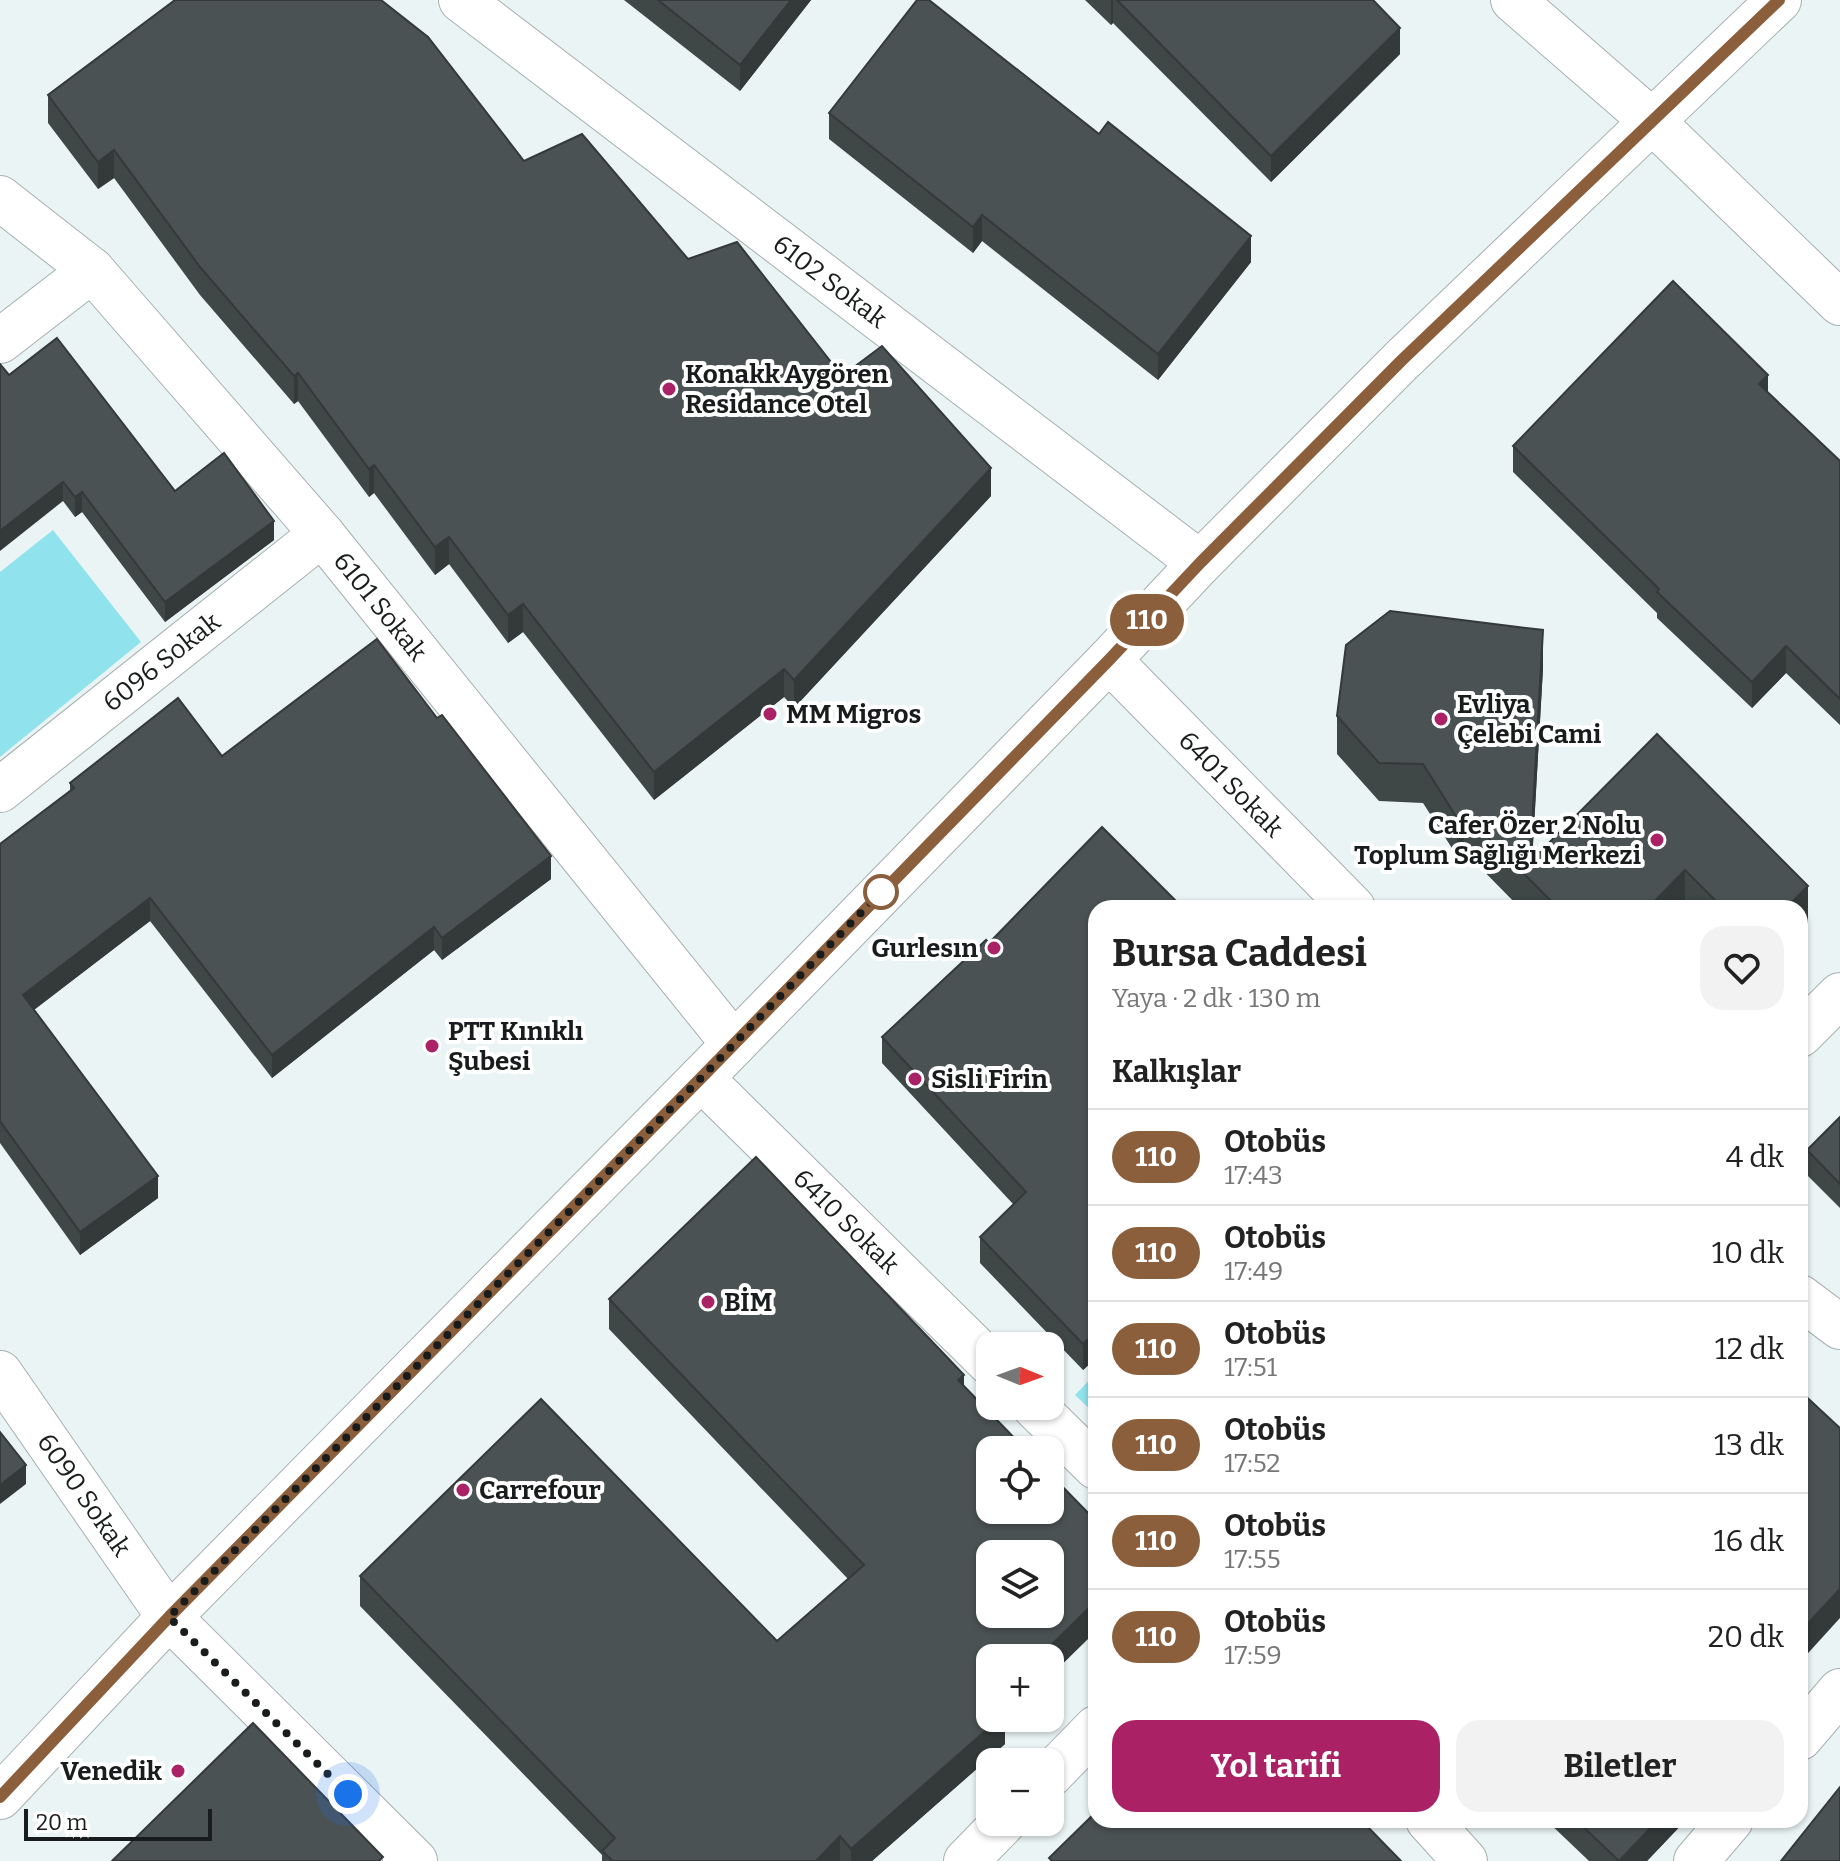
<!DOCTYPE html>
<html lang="tr">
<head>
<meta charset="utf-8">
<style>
	:root { --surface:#fff; --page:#f2f2f2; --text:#222; --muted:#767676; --line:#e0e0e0; --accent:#aa2166 }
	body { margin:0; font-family:Bitter,serif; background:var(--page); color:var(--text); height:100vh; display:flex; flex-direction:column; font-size:30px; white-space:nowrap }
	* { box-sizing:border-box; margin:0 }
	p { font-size:26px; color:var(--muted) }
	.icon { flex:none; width:44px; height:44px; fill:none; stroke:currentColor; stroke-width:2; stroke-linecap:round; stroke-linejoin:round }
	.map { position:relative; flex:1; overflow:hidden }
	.side { position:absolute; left:1088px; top:900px; width:720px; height:928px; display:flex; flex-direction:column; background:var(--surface); border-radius:24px; box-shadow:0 2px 6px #0004 }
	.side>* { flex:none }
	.badge { padding:0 16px; border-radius:26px; font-size:28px; line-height:52px }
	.needle { width:52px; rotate:91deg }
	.buttons { position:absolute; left:976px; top:1332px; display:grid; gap:16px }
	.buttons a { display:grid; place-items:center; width:88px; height:88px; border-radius:16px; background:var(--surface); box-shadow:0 2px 6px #0004; font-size:40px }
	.scale { position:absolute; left:24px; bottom:20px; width:188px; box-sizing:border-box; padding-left:8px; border:4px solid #191c1c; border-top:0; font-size:22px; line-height:28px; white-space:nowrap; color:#191c1c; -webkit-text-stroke:6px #fff; paint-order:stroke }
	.you { position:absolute; width:40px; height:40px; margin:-20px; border:6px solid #fff; border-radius:50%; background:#1a73e8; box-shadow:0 0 0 12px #1a73e833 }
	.map>.badge { position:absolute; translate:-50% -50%; box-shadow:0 0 0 4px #fff }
	h2 { padding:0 24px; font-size:30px; line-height:72px }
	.round { display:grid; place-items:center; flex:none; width:84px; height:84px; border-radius:24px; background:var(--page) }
	.headline { display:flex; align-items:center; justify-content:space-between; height:136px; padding:0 24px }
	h1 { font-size:38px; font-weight:700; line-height:60px }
	.primary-button { display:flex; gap:16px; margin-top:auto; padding:16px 24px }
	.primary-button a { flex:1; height:92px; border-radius:24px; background:var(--accent); color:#fff; font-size:32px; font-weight:700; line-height:92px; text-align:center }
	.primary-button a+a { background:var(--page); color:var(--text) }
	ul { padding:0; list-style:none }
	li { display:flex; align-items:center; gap:24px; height:96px; padding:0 24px; border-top:2px solid var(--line) }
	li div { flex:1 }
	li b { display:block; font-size:30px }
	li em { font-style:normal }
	li .badge { min-width:88px; font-weight:700; text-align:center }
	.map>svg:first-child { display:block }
</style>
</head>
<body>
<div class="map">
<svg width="1840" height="1861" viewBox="0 0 1840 1861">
	<rect width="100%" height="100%" fill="#ebf4f5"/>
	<g fill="#90e3ed">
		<path d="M 53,530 L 141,642 L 0,757 L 0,572 Z"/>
		<path d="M 1096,1373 L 1096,1415 L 1075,1395 Z"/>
	</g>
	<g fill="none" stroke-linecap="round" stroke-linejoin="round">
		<g stroke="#a7afb0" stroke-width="46">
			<g id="minor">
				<path id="s1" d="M 461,0 L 1200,563"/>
				<path id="s2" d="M 0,198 L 92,270 L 322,534 L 733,1043"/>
				<path d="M 0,341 L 92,270"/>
				<path id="s3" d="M 1109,660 L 1353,908"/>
				<path id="s4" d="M 0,790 L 322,534"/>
				<path d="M 1800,1035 L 1840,995"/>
				<path id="s5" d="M 701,1078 L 990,1363"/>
				<path d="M 1800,1297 L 1840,1327"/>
				<path id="s6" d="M 0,1373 L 169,1617 L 415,1861"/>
				<path d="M 1034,1406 L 1096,1467"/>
				<path d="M 1800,1738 L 1840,1691"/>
				<path d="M 1050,1775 L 1096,1728"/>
				<path d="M 1428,1820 L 1465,1861"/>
				<path d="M 966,1861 L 1004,1822"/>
				<path d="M 1696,1861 L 1731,1820"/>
			</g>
		</g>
		<g stroke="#a7afb0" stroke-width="46">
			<path id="tertiary" d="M 1513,0 L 1652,121 L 1840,303"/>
		</g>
		<g stroke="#a7afb0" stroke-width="46">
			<path id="secondary" d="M 0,1797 L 169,1617 L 701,1078 L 1109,660 L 1200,563 L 1402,360 L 1779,0"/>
		</g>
		<use href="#minor" stroke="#fff" stroke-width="44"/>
		<use href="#tertiary" stroke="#fff" stroke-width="44"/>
		<use href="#secondary" stroke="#fff" stroke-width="44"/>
	</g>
	<g fill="#404747">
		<path d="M 624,0 L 811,0 L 740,91 Z"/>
		<path d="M 1085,0 L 1373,0 L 1400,54 L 1271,182 L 1113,23 L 1111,25 Z"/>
		<path d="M 48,95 L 524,161 L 688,259 L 842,376 L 991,496 L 794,708 L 784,697 L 654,800 L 523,632 L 508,643 L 449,564 L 435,575 L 374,493 L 369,497 L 298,401 L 294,404 L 200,295 L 114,178 L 98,189 L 48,123 Z"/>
		<path d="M 829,113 L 1251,262 L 1158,380 L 982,241 L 973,253 L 829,139 Z"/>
		<path d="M 9,375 L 175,491 L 274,540 L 165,622 L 82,512 L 75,517 L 63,501 Z"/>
		<path d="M 1768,393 L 1840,461 L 1840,725 L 1786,673 L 1752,708 L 1657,618 L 1657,613 L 1513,472 L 1513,446 Z"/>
		<path d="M 1390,611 L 1543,630 L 1543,668 L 1532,859 L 1657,734 L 1808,886 L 1808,924 L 1800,932 L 1800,908 L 1520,908 L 1464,851 L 1457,856 L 1423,803 L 1379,801 L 1337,754 L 1337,716 L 1346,645 Z"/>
		<path d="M 222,756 L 551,879 L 442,960 L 434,950 L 272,1078 L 150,921 L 34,1010 L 158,1198 L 80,1255 L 0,1143 L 0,844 L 70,791 L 70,783 Z"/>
		<path d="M 1096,908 L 1096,1358 L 1083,1370 L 980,1263 L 980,1237 L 1013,1204 L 882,1063 L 882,1037 L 989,943 Z"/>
		<path d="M 1840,1117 L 1840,1208 L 1807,1175 L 1807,1150 Z"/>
		<path d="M 609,1299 L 964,1386 L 1096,1521 L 1096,1631 L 1050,1676 L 990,1718 L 1008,1718 L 1005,1721 L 1005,1744 L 872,1861 L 602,1861 L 602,1855 L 360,1606 L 360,1576 L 777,1641 L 848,1579 L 609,1329 Z"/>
		<path d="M 1546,1820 L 1686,1820 L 1647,1861 L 1589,1861 Z"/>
	</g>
	<g fill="#34393a">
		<path d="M 791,0 L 811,0 L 740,91 L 740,65 Z"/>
		<path d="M 1111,0 L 1113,0 L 1113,23 L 1111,25 Z"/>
		<path d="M 1400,28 L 1400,54 L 1271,182 L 1271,156 Z"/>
		<path d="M 114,150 L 114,178 L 98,189 L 98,162 Z"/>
		<path d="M 982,215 L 982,241 L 973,253 L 973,227 Z"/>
		<path d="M 1251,236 L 1251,262 L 1158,380 L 1158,354 Z"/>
		<path d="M 298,373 L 298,401 L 294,404 L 294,376 Z"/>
		<path d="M 1768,375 L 1768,401 L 1759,384 Z"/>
		<path d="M 374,465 L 374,493 L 369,497 L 369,469 Z"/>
		<path d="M 991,468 L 991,496 L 794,708 L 794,680 Z"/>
		<path d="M 63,482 L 63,501 L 0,551 L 0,531 Z"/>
		<path d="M 82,492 L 82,512 L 75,517 L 75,497 Z"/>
		<path d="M 274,521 L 274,540 L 165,622 L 165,602 Z"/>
		<path d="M 449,537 L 449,564 L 435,575 L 435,547 Z"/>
		<path d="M 523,604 L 523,632 L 508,643 L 508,615 Z"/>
		<path d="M 1543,630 L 1543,668 L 1531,881 L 1530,862 Z"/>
		<path d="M 1786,646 L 1786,673 L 1752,708 L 1752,682 Z"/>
		<path d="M 784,669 L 784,697 L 654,800 L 654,772 Z"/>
		<path d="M 1464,813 L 1464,851 L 1457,856 L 1457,818 Z"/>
		<path d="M 551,856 L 551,879 L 442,960 L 442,938 Z"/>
		<path d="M 1685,870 L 1685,908 L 1648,908 Z"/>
		<path d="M 1808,886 L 1808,924 L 1800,932 L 1800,908 L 1786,908 Z"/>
		<path d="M 150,898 L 150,921 L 23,1018 L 23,995 Z"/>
		<path d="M 434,927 L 434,950 L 272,1078 L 272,1055 Z"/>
		<path d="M 158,1176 L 158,1198 L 80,1255 L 80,1232 Z"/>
		<path d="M 1096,1332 L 1096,1358 L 1083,1370 L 1083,1344 Z"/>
		<path d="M 964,1375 L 964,1405 L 958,1380 Z"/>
		<path d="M 26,1465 L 26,1484 L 0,1504 L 0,1485 Z"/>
		<path d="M 1840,1589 L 1840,1618 L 1800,1662 L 1800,1632 Z"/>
		<path d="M 1096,1601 L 1096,1631 L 1050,1676 L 1050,1658 L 1038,1658 Z"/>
		<path d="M 994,1718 L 1008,1718 L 1005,1721 L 1005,1744 L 872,1861 L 851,1861 L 851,1849 Z"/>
		<path d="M 1658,1820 L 1686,1820 L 1647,1861 L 1619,1861 Z"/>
		<path d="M 840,1836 L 840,1861 L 816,1861 Z"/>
	</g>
	<g fill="#4b5253" stroke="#34393a" stroke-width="2" fill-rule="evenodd">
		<path d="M 175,0 L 381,0 L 428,37 L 524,161 L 582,134 L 688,259 L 737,242 L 842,376 L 882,346 L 991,468 L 794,680 L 784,669 L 654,772 L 523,604 L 508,615 L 449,537 L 435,547 L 374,465 L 369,469 L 298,373 L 294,376 L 200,267 L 114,150 L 98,162 L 48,95 Z"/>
		<path d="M 658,0 L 791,0 L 740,65 Z"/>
		<path d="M 917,0 L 929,0 L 1099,134 L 1108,122 L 1251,236 L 1158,354 L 982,215 L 973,227 L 829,113 Z"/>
		<path d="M 1117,0 L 1373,0 L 1400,28 L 1271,156 Z"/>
		<path d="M 1673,281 L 1768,375 L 1759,384 L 1840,461 L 1840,699 L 1786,646 L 1752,682 L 1657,592 L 1659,589 L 1513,446 Z"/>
		<path d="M 57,338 L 175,491 L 224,453 L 274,521 L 165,602 L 82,492 L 75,497 L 63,482 L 0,531 L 0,364 L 9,375 Z"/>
		<path d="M 1390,611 L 1543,630 L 1530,862 L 1657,734 L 1808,886 L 1786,908 L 1723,908 L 1685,870 L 1648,908 L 1558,908 L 1464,813 L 1457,818 L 1423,764 L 1379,763 L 1337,716 L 1346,645 Z"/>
		<path d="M 377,639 L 437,718 L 442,715 L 551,856 L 442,938 L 434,927 L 272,1055 L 150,898 L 23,995 L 158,1176 L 80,1232 L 0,1121 L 0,844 L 74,788 L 70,783 L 178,698 L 222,756 Z"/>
		<path d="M 1102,827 L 1183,908 L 1096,908 L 1096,1332 L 1083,1344 L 980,1237 L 1026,1192 L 882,1037 L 986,940 L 989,943 Z"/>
		<path d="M 1840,1117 L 1840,1184 L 1807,1150 Z"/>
		<path d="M 756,1157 L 964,1375 L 958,1380 L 1026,1450 L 990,1450 L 990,1510 L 1050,1510 L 1050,1474 L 1096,1521 L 1096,1601 L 1038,1658 L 990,1658 L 990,1718 L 1000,1718 L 851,1849 L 840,1836 L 816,1861 L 613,1861 L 602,1851 L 615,1838 L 360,1576 L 541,1399 L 777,1641 L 864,1565 L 609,1299 ZM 990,1554 L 1050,1554 L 1050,1614 L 990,1614 Z"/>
		<path d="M 1800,1391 L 1840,1428 L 1840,1589 L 1800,1632 Z"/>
		<path d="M 0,1432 L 26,1465 L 0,1485 Z"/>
		<path d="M 253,1723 L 383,1857 L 379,1861 L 112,1861 Z"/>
		<path d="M 1840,1787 L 1840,1861 L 1781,1861 Z"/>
		<path d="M 1096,1812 L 1096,1820 L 1361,1820 L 1401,1861 L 1052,1861 L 1049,1858 Z"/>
		<path d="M 1576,1820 L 1658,1820 L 1619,1861 Z"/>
	</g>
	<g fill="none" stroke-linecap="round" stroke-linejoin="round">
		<g stroke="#fff" stroke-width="18">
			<path id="line" d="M 0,1797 L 169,1617 L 701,1078 L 1109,660 L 1200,563 L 1402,360 L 1779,0"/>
		</g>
		<use href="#line" stroke="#8b5e3c" stroke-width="12"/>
		<path stroke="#191c1c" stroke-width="8" stroke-dasharray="0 14.4" d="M 348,1794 L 169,1617 L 701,1078 L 881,892"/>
	</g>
	<g fill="#aa2166" stroke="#fff" stroke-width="3">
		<circle cx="669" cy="389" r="8"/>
		<circle cx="770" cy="714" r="8"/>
		<circle cx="1441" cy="719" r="8"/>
		<circle cx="1657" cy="840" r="8"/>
		<circle cx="994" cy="948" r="8"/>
		<circle cx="432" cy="1046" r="8"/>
		<circle cx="915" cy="1079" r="8"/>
		<circle cx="708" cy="1302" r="8"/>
		<circle cx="463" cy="1490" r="8"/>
		<circle cx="178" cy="1771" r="8"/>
	</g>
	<circle fill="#fff" stroke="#8b5e3c" stroke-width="4" cx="881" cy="892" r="16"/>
	<g text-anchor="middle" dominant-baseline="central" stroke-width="8" stroke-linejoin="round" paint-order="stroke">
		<g font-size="26" fill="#191c1c" stroke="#fff">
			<text stroke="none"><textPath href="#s1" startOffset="464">6102 Sokak</textPath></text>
			<text stroke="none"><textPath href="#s2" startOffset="560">6101 Sokak</textPath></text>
			<text stroke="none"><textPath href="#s4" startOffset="206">6096 Sokak</textPath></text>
			<text stroke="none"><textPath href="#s3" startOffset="174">6401 Sokak</textPath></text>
			<text stroke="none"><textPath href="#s5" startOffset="204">6410 Sokak</textPath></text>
			<text stroke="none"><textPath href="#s6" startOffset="148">6090 Sokak</textPath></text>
		</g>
		<g font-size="26" font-weight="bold" fill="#191c1c" stroke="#fff" text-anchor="start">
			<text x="685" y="374">Konakk Aygören<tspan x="685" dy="30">Residance Otel</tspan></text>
			<text x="1457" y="704">Evliya<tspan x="1457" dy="30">Çelebi Cami</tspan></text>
			<text x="786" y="714">MM Migros</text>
			<text x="1641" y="825" text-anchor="end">Cafer Özer 2 Nolu<tspan x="1641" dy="30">Toplum Sağlığı Merkezi</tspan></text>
			<text x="978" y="948" text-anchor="end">Gurlesın</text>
			<text x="448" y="1031">PTT Kınıklı<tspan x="448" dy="30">Şubesi</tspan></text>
			<text x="931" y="1079">Sisli Firin</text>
			<text x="724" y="1302">BİM</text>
			<text x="479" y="1490">Carrefour</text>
			<text x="162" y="1771" text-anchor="end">Venedik</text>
		</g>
	</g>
</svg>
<div class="buttons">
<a><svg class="needle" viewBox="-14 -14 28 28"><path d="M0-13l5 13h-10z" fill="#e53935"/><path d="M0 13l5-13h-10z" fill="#767676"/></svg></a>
<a><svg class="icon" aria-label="locate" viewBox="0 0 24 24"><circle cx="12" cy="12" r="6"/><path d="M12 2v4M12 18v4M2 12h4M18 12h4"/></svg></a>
<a><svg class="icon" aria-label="layers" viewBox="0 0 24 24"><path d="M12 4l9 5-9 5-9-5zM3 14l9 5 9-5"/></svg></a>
<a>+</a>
<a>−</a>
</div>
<div class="scale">20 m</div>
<div class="you" style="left:348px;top:1794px"></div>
<b class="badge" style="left:1147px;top:620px;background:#8b5e3c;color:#fff">110</b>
<section class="side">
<div class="headline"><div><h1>Bursa Caddesi</h1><p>Yaya · 2 dk · 130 m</p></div><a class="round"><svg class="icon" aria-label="heart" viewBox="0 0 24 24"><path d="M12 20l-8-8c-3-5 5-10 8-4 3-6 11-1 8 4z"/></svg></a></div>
<h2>Kalkışlar</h2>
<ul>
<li><span class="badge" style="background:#8b5e3c;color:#fff">110</span><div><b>Otobüs</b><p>17:43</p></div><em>4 dk</em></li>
<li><span class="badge" style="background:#8b5e3c;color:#fff">110</span><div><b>Otobüs</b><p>17:49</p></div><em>10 dk</em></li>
<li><span class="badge" style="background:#8b5e3c;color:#fff">110</span><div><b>Otobüs</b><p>17:51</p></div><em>12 dk</em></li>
<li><span class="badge" style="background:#8b5e3c;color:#fff">110</span><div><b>Otobüs</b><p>17:52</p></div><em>13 dk</em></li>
<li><span class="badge" style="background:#8b5e3c;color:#fff">110</span><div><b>Otobüs</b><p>17:55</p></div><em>16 dk</em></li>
<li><span class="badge" style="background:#8b5e3c;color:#fff">110</span><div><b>Otobüs</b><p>17:59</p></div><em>20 dk</em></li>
</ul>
<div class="primary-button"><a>Yol tarifi</a><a>Biletler</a></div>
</section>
</div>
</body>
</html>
